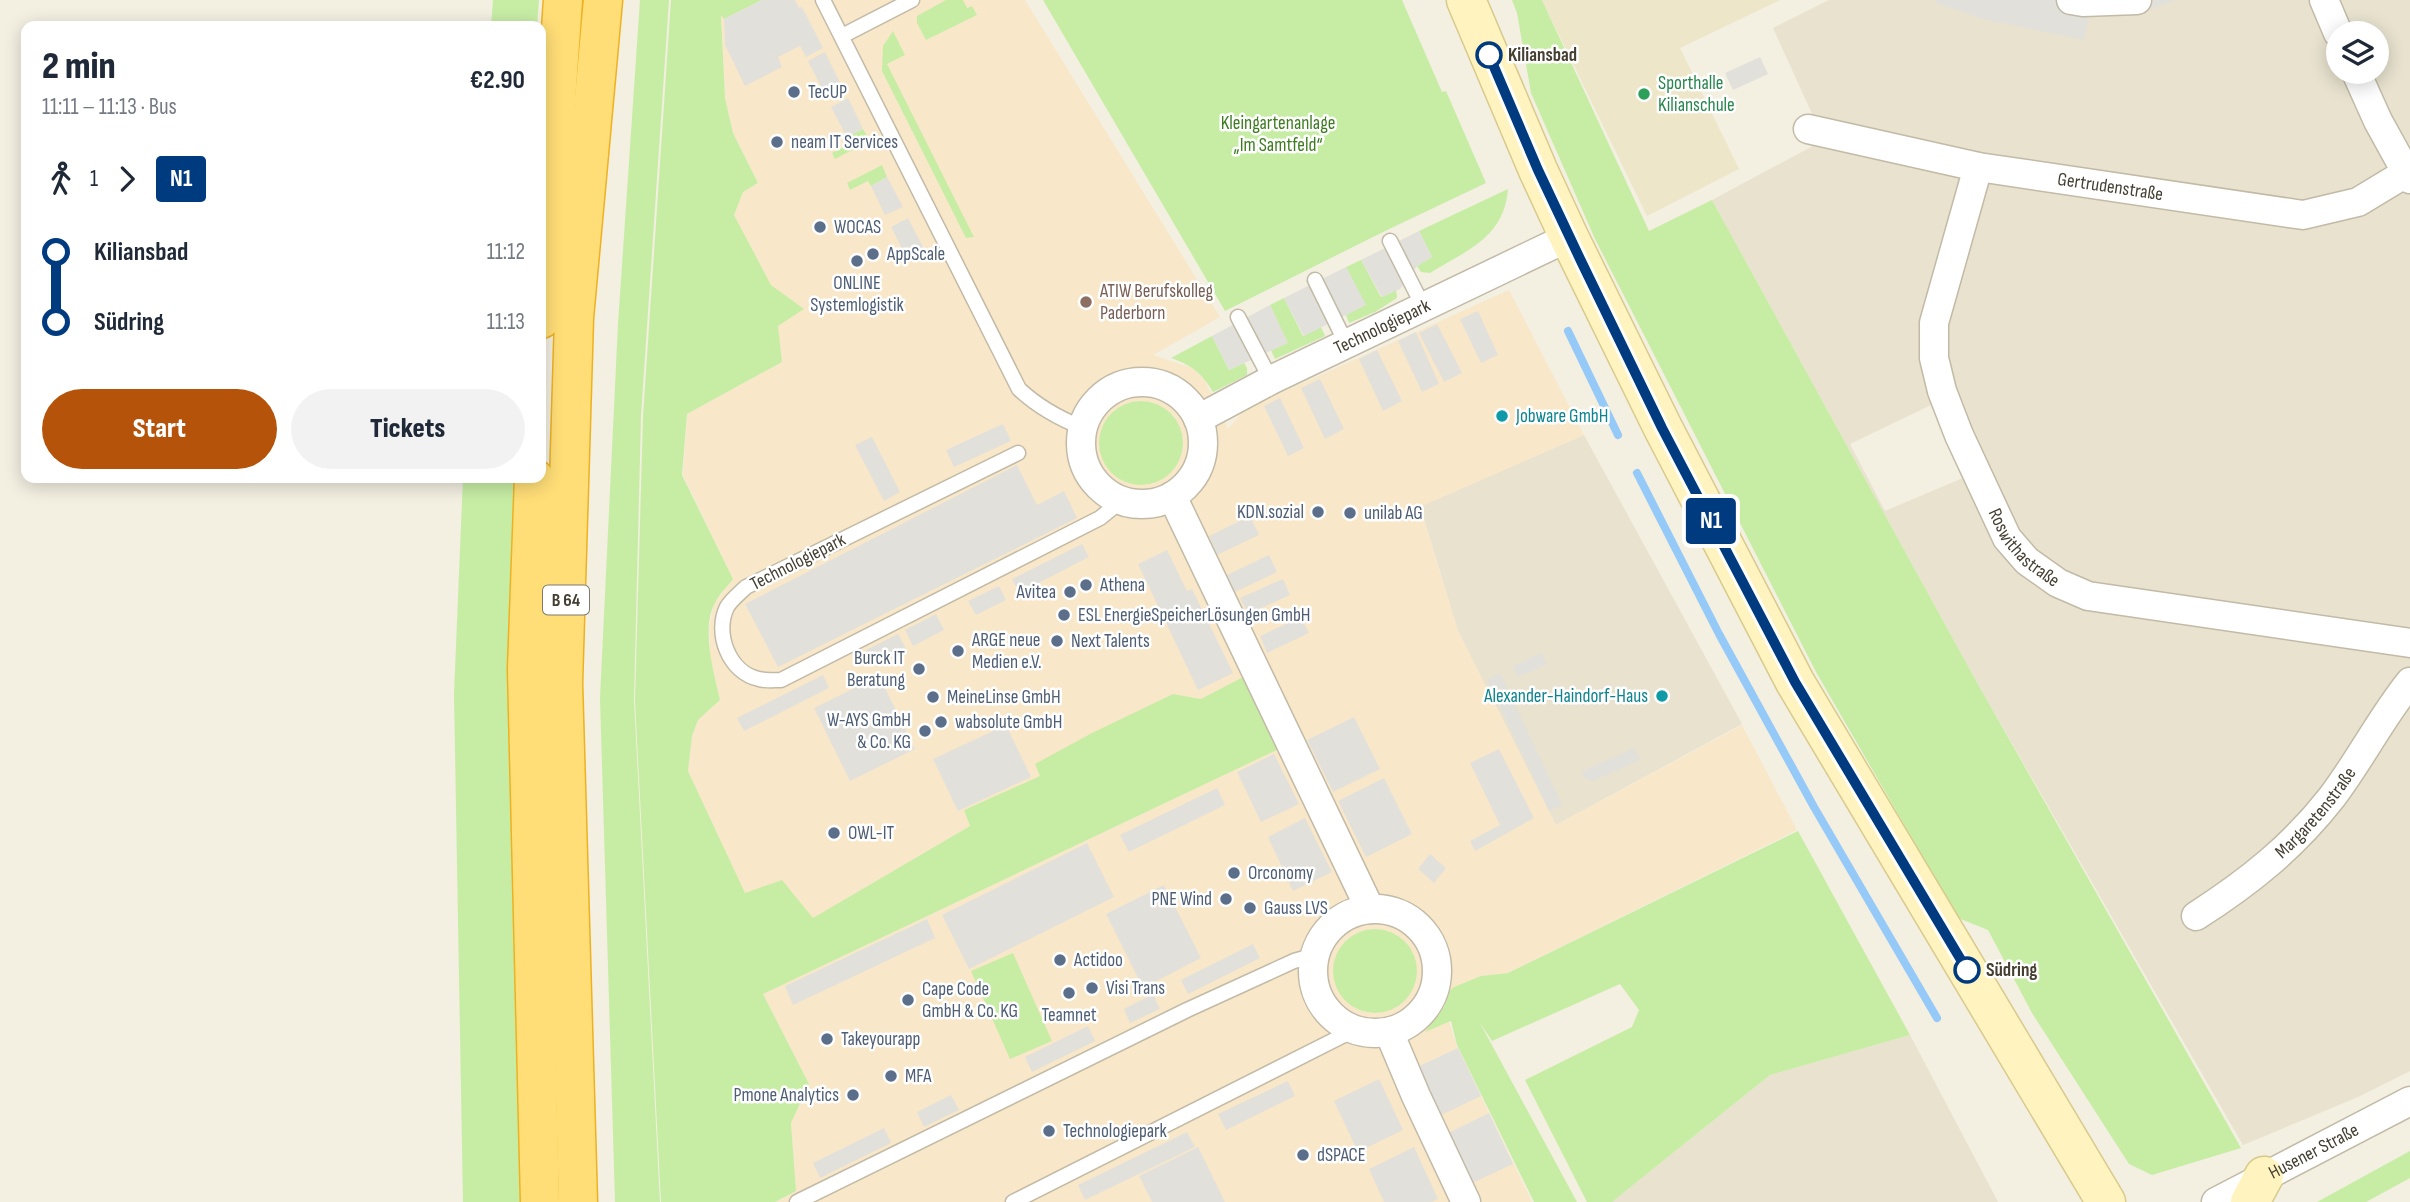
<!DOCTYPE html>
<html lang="en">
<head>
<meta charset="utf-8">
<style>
	:root { --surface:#fff; --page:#f2f2f3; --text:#1f2937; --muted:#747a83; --accent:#b45309 }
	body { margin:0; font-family:"Sofia Sans Condensed",sans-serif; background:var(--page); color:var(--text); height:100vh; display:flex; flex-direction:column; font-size:26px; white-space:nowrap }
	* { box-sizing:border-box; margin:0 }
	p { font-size:23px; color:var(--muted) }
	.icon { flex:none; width:38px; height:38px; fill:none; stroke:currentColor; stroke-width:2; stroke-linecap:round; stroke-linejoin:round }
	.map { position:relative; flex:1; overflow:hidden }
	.side { position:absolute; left:21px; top:21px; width:525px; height:462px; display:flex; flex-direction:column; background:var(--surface); border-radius:14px; box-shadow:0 4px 18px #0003 }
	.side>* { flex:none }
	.badge { padding:0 14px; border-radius:5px; font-size:24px; line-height:46px }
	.fabs { position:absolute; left:2326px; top:21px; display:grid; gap:14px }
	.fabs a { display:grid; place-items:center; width:63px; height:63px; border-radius:50%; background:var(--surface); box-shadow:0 4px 18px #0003; font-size:35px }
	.map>.badge { position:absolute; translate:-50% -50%; box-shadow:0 0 0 4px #fff }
	.legs { display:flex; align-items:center; gap:10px; height:77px; padding:0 21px; font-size:23px }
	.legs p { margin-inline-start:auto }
	.summary { display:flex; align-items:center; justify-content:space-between; height:119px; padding:0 21px }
	h1 { font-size:38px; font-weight:800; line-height:52px }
	.primary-button { display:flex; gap:14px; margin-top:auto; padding:14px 21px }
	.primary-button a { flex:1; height:80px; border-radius:42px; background:var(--accent); color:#fff; font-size:28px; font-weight:800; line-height:80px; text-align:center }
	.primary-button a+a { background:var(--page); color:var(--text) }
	ul { padding:0 21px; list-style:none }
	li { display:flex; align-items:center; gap:24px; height:70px; font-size:26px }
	li i { display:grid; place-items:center; width:10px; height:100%; margin:0 9px; background:currentColor }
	li i::after { content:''; width:18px; height:18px; margin:-9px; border:5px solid; border-radius:50%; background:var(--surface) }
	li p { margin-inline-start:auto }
	li:first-child i { background:linear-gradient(#0000 50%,currentColor 0) }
	li:last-child i { background:linear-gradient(currentColor 50%,#0000 0) }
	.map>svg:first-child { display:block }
</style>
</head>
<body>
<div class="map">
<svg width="2410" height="1202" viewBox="0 0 2410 1202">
	<rect width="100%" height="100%" fill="#f3efe1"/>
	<g fill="#e8e2cf" fill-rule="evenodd">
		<path d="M 1829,0 L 2410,0 L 2410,1071 L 2358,1097 L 2243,1145 L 1975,679 L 1712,200 L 1824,140 L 1773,28 ZM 2338,33 L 2376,33 L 2376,72 L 2338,72 ZM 1931,405 L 1963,478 L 1885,511 L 1850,444 Z"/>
		<path d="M 1584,435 L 1742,724 L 1556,825 L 1458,631 L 1420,506 Z"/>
		<path d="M 1910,1035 L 1998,1202 L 1612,1202 L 1770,1075 Z"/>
	</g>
	<path fill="#f8e8c9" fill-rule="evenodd" d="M 762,0 L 1025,0 L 1220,317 L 1153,355 L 1192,368 L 1204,379 L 1228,429 L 1245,409 L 1509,290 L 1584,435 L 1420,507 L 1458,631 L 1556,825 L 1742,725 L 1797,830 L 1508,973 L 1481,976 L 1444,1007 L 1457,1046 L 1532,1202 L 775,1202 L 796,1191 L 791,1123 L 809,1084 L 763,994 L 1281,748 L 1201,699 L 1173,694 L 1036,764 L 1040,776 L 964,810 L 970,826 L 812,919 L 745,894 L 688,771 L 692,736 L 698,720 L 720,700 L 710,655 L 709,628 L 714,603 L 733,579 L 683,475 L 687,414 L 782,362 L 771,285 L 734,215 L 743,192 L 758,183 L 733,133 L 725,98 L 721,12 L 724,18 ZM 1138,401 L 1151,402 L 1163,407 L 1174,416 L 1180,427 L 1183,440 L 1182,453 L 1100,447 L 1100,434 L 1106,421 L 1125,404 ZM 1372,929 L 1384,930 L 1396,935 L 1407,943 L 1411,993 L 1402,1003 L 1391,1009 L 1378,1013 L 1365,1012 L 1353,1007 L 1339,949 L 1347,939 L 1359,932 Z"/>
	<path fill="#eee6c9" d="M 1542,0 L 1780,0 L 1680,48 L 1739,169 L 1647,216 Z"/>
	<g fill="#c7eda5">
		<path d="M 493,0 L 539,0 L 537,26 L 491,26 Z"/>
		<path d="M 640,0 L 669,0 L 641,416 L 634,700 L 660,1202 L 615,1202 L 600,698 L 618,324 Z"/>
		<path d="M 671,0 L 762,0 L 724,19 L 721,15 L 725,98 L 733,133 L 758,183 L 743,192 L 734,215 L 771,285 L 804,309 L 778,326 L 782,362 L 687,414 L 682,475 L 733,579 C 728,586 720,593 716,601 C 700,627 714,672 720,700 L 698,720 L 692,736 L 688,771 L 745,893 L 782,880 L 813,918 L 970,826 L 964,810 L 1040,776 L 1035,764 L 1092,733 L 1173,694 L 1201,699 L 1245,676 L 1281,748 L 763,994 L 809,1084 L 791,1123 L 796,1191 L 775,1202 L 661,1202 L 635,701 L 643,416 Z"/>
		<path d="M 946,0 L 963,0 L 967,8 L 972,6 L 977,15 L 926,40 L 917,23 L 917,16 Z"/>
		<path d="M 1043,0 L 1402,0 L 1442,92 L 1446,91 L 1486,183 L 1385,231 L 1225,311 Z"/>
		<path d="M 1512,0 L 1542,0 L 1649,231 L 1712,200 L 1975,679 L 2241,1148 L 2152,1175 L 2129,1164 L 2032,1013 L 1988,930 L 1958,918 L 1816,672 L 1595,239 L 1531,93 L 1517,13 Z"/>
		<path d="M 893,31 L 905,55 L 887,64 L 974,237 L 966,238 L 882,71 L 883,46 Z"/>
		<path d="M 863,129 L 870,141 L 835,159 L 832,153 L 850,144 L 847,137 Z"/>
		<path d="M 882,165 L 887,177 L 871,186 L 868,181 L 850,190 L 847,183 Z"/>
		<path d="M 1508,189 C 1504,238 1467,250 1430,273 L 1421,272 L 1417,266 L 1432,257 L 1419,231 Z"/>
		<path d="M 1361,260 L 1381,297 L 1396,290 L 1397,298 L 1375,312 L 1349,323 L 1346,315 L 1365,305 L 1346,267 Z"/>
		<path d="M 1284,298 L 1303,336 L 1321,327 L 1325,336 L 1275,359 L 1271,350 L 1287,342 L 1270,305 Z"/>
		<path d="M 1212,336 L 1229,370 L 1244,363 L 1247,368 L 1247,375 L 1213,392 C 1202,373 1191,365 1171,358 Z"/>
		<circle cx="1141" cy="443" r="42"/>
		<path d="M 463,478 L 515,478 L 522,1202 L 463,1202 L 454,694 Z"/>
		<path d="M 1798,831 L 1910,1035 L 1770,1075 L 1612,1202 L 1587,1202 L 1525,1080 L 1632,1027 L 1639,1010 L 1620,984 L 1492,1041 L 1480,1023 L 1577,1202 L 1534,1202 L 1457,1045 L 1451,1021 L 1425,1032 L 1444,1007 L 1447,993 L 1454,987 L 1481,976 L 1508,973 Z"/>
		<circle cx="1375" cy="971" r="42"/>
		<path d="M 1013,953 L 1052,1041 L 1010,1059 L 971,971 Z"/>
		<path d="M 2410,1151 L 2410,1178 L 2366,1202 L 2317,1202 Z"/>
	</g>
	<g fill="#e2e0db">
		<path d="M 762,0 L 795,0 L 799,8 L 802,7 L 823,48 L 806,57 L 800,46 L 778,57 L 782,67 L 745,86 L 725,45 L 724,19 Z"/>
		<path d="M 1936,0 L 2176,0 L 2144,12 L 2089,15 L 2084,40 L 1983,19 L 1935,3 Z"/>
		<path d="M 825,52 L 842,87 L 826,96 L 808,61 Z"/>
		<path d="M 1760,57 L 1768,74 L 1733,90 L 1725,73 Z"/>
		<path d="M 848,98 L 863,129 L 847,137 L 831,107 Z"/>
		<path d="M 887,177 L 903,207 L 885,215 L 871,186 Z"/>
		<path d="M 908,218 L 926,253 L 909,262 L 891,227 Z"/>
		<path d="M 1419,231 L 1432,257 L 1417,266 L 1400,289 L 1382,297 L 1361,260 Z"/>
		<path d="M 1346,267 L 1366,305 L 1304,336 L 1284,298 Z"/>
		<path d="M 1270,305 L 1288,343 L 1229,370 L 1212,336 Z"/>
		<path d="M 1478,311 L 1498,355 L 1481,363 L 1460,319 Z"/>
		<path d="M 1437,324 L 1462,373 L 1444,382 L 1419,333 Z"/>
		<path d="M 1416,332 L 1439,384 L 1422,392 L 1398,341 Z"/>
		<path d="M 1377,350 L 1402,401 L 1383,411 L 1359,359 Z"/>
		<path d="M 1320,379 L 1344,429 L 1325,439 L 1301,388 Z"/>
		<path d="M 1280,398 L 1304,448 L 1288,456 L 1264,406 Z"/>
		<path d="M 1003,424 L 1011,441 L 954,467 L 946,450 Z"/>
		<path d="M 872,437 L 900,492 L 884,501 L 855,445 Z"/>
		<path d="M 1017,465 L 1037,505 L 1064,491 L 1077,518 L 778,667 L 745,604 Z"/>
		<path d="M 1250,516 L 1259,535 L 1217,555 L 1209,536 Z"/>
		<path d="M 1082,544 L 1089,557 L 1019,593 L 1012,579 Z"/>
		<path d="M 1167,550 L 1187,591 L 1192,589 L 1233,673 L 1198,690 L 1138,564 Z"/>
		<path d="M 1269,555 L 1277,572 L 1235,592 L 1227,575 Z"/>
		<path d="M 1283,579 L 1290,595 L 1248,614 L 1240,598 Z"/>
		<path d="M 999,586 L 1006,600 L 976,615 L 968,601 Z"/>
		<path d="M 936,614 L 944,630 L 913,646 L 905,630 Z"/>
		<path d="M 1301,617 L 1309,633 L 1267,653 L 1260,636 Z"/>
		<path d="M 898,634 L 906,649 L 875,665 L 866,650 Z"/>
		<path d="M 1541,653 L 1547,664 L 1518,677 L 1513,666 Z"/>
		<path d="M 1500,673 L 1562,805 L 1549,811 L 1487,679 Z"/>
		<path d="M 823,675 L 829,688 L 744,731 L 737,718 Z"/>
		<path d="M 879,676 L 915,749 L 850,781 L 814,708 Z"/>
		<path d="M 1354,717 L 1380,769 L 1333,792 L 1307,740 Z"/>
		<path d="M 1006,725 L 1031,777 L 958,811 L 933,759 Z"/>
		<path d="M 1634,748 L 1640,760 L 1593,781 L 1584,778 L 1581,772 Z"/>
		<path d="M 1499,749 L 1534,818 L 1475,851 L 1470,841 L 1500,825 L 1470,763 Z"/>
		<path d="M 1274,754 L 1299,804 L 1261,822 L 1237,772 Z"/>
		<path d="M 1384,778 L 1412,834 L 1366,857 L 1338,801 Z"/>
		<path d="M 1217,788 L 1225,805 L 1129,852 L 1120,835 Z"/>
		<path d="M 1305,818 L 1332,872 L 1293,891 L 1268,837 Z"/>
		<path d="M 1087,843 L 1114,897 L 969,969 L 942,915 Z"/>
		<path d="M 1430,854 L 1446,868 L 1434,883 L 1418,869 Z"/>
		<path d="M 1164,885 L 1201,958 L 1143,988 L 1106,914 Z"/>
		<path d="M 927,919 L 935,938 L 793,1005 L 785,986 Z"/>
		<path d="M 1253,944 L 1260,958 L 1188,994 L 1181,980 Z"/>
		<path d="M 1153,994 L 1160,1009 L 1130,1023 L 1124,1009 Z"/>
		<path d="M 1088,1026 L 1095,1041 L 1032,1072 L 1025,1057 Z"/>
		<path d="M 1458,1048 L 1481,1096 L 1435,1118 L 1413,1069 Z"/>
		<path d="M 1379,1079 L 1403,1130 L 1358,1152 L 1334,1101 Z"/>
		<path d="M 1288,1081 L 1295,1096 L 1226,1130 L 1218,1114 Z"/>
		<path d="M 951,1095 L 959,1110 L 924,1127 L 917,1112 Z"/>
		<path d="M 1489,1113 L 1513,1164 L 1468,1185 L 1444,1135 Z"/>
		<path d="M 884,1128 L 891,1143 L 820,1178 L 813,1163 Z"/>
		<path d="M 1187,1132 L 1195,1147 L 1085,1200 L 1078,1185 Z"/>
		<path d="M 1198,1147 L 1225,1202 L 1152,1202 L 1139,1176 Z"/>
		<path d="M 1414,1147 L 1438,1199 L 1431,1202 L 1384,1202 L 1369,1169 Z"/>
	</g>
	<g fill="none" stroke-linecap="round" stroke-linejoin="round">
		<g stroke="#95c9f8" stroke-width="8">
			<path d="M 1568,331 L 1618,435"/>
			<path d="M 1637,473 L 1719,634 L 1814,807 L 1937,1018"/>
		</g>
		<g stroke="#c2baa6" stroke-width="17">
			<g id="service">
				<path d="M 823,0 L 1019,389 C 1038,407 1058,418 1083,428"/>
				<path d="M 842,36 L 912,0"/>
				<path d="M 1390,241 L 1424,308"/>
				<path d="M 1315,280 L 1347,345"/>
				<path d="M 1238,317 L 1271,380"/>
				<path d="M 1018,453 L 746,587 C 740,593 731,600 727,607 C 714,633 729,673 759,679 C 766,681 774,680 781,680 L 1100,518 L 1121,501"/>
				<path d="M 797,1202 L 1187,1010 L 1294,961 L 1315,955"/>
				<path d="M 1013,1202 L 1354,1030"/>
			</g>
		</g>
		<g stroke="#c2baa6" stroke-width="31">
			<g id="minor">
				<path d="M 2071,0 L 2083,2 L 2137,0"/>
				<path d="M 2324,0 L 2338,33"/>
				<path d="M 2356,72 L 2378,121 L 2410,179"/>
				<path id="s1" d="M 1808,129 L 1978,167 L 2303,215 L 2358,202 L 2406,173"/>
				<path id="s2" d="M 1978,167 L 1934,323 L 1934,358 L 1942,391 L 1959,435 L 2007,538 L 2027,561 L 2058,583 L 2088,596 L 2410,643"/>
				<circle cx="1142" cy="443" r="61"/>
				<path id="s3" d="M 1198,419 L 1271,380 L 1569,237"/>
				<path d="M 1172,496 L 1370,909"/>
				<circle cx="1375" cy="971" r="62"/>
				<path id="s4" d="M 2196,916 C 2249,882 2293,847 2332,797 C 2360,760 2381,718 2410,682"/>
				<path d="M 1389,1032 L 1416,1096 L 1466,1202"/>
				<path id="s5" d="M 2216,1202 L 2410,1101"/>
			</g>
		</g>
		<g stroke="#d8ca8b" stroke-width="41">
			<g id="secondary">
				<path d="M 1466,0 L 1538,170 L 1569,237 L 1663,428 L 1795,682 L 2106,1202"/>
				<path d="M 2250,1202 L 2264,1176"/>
			</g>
		</g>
		<g stroke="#efb120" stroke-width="41">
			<g id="trunk">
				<path d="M 541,319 L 563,0"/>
				<path d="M 534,478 L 527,669 L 540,1202"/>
				<path d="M 578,1202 L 563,683 L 574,318 L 603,0"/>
			</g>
		</g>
		<use href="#service" stroke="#fff" stroke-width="14"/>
		<use href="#minor" stroke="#fff" stroke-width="28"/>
		<use href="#secondary" stroke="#fff4bf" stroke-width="38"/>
		<use href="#trunk" stroke="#ffde77" stroke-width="38"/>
	</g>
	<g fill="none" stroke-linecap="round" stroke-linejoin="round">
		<g stroke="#fff" stroke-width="16">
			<path id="line-1" d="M 1489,55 L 1538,170 L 1581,261 L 1662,428 L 1795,682 L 1967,970"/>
		</g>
		<use href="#line-1" stroke="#003b80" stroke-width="10"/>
	</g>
	<g fill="#fff" stroke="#003b80" stroke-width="3.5">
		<circle cx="1489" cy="55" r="12"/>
		<circle cx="1967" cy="970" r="12"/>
	</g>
	<g fill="#5c6f8a" stroke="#fff" stroke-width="2.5">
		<circle cx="794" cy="92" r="7"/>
		<circle cx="777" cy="142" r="7"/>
		<circle cx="820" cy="227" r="7"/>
		<circle cx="873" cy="254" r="7"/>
		<circle cx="857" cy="261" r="7"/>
		<circle cx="1318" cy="512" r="7"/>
		<circle cx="1350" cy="513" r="7"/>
		<circle cx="1086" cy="585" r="7"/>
		<circle cx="1070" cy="592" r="7"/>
		<circle cx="1064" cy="615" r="7"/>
		<circle cx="1057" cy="641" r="7"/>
		<circle cx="958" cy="651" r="7"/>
		<circle cx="919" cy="669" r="7"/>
		<circle cx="933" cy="697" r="7"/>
		<circle cx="941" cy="722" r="7"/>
		<circle cx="925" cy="731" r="7"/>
		<circle cx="834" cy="833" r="7"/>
		<circle cx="1234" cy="873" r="7"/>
		<circle cx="1226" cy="899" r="7"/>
		<circle cx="1250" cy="908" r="7"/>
		<circle cx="1060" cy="960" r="7"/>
		<circle cx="1092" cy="988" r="7"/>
		<circle cx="1069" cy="993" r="7"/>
		<circle cx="908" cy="1000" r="7"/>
		<circle cx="827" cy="1039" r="7"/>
		<circle cx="891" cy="1076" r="7"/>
		<circle cx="853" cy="1095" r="7"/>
		<circle cx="1049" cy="1131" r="7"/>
		<circle cx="1303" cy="1155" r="7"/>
	</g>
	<circle fill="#2e9e5b" stroke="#fff" stroke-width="2.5" cx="1644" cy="94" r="7"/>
	<circle fill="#8d6e63" stroke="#fff" stroke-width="2.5" cx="1086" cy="302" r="7"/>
	<g fill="#0f9aa8" stroke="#fff" stroke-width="2.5">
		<circle cx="1502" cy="416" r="7"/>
		<circle cx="1662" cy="696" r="7"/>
	</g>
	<g text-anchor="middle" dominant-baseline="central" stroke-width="5" stroke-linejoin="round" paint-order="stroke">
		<rect fill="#fff" stroke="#7d7970" stroke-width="2" x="543" y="585.5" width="46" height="29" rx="5"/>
		<g font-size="18" font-weight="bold" fill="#453f32">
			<text x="566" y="600">B 64</text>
		</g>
		<g font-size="19" font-weight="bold" fill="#453f32" stroke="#fff" text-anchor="start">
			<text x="1508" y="55">Kiliansbad</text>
			<text x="1986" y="970">Südring</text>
		</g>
		<g font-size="19" fill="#27864d" stroke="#fff" text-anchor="start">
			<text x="1658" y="83">Sporthalle<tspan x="1658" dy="22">Kilianschule</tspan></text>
		</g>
		<g font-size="19" fill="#4e5e75" stroke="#fff" text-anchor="start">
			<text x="808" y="92">TecUP</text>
			<text x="791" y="142">neam IT Services</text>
			<text x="834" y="227">WOCAS</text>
			<text x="887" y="254">AppScale</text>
			<text x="857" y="283" text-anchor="middle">ONLINE<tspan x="857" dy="22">Systemlogistik</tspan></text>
			<text x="1304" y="512" text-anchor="end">KDN.sozial</text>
			<text x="1364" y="513">unilab AG</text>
			<text x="1100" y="585">Athena</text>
			<text x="1056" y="592" text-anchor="end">Avitea</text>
			<text x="1078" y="615">ESL EnergieSpeicherLösungen GmbH</text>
			<text x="972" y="640">ARGE neue<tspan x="972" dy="22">Medien e.V.</tspan></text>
			<text x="1071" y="641">Next Talents</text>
			<text x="905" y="658" text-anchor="end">Burck IT<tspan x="905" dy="22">Beratung</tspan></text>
			<text x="947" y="697">MeineLinse GmbH</text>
			<text x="911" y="720" text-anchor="end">W-AYS GmbH<tspan x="911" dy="22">&amp; Co. KG</tspan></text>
			<text x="955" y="722">wabsolute GmbH</text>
			<text x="848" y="833">OWL-IT</text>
			<text x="1248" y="873">Orconomy</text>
			<text x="1212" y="899" text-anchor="end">PNE Wind</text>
			<text x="1264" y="908">Gauss LVS</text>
			<text x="1074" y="960">Actidoo</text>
			<text x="1106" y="988">Visi Trans</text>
			<text x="922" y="989">Cape Code<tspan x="922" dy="22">GmbH &amp; Co. KG</tspan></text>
			<text x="1069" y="1015" text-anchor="middle">Teamnet</text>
			<text x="841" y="1039">Takeyourapp</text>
			<text x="905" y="1076">MFA</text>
			<text x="839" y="1095" text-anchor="end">Pmone Analytics</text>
			<text x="1063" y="1131">Technologiepark</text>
			<text x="1317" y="1155">dSPACE</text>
		</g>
		<g font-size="19" fill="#3c7c1f" stroke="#fff">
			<text x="1278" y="123">Kleingartenanlage<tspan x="1278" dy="22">„Im Samtfeld“</tspan></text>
		</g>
		<g font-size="19" fill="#453f32" stroke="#fff">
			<text stroke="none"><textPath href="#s1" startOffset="308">Gertrudenstraße</textPath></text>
			<text stroke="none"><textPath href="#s3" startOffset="206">Technologiepark</textPath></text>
			<text stroke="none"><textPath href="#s2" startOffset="410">Roswithastraße</textPath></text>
			<text transform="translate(798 562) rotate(-27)">Technologiepark</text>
			<text stroke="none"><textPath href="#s4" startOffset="159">Margaretenstraße</textPath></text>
			<text stroke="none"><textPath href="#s5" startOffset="110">Husener Straße</textPath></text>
		</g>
		<g font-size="19" fill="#785e54" stroke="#fff" text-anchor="start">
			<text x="1100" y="291">ATIW Berufskolleg<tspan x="1100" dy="22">Paderborn</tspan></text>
		</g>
		<g font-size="19" fill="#0d838f" stroke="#fff" text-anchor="start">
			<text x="1516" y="416">Jobware GmbH</text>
			<text x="1648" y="696" text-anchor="end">Alexander-Haindorf-Haus</text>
		</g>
	</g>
</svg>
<div class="fabs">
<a><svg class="icon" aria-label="layers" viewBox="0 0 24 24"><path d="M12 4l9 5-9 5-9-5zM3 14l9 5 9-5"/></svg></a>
</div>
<b class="badge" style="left:1711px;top:521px;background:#003b80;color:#fff">N1</b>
<section class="side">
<div class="summary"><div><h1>2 min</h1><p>11:11 – 11:13 · Bus</p></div><b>€2.90</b></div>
<div class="legs"><svg class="icon" aria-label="walk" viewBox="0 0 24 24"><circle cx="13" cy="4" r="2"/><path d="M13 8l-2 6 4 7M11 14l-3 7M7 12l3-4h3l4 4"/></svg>1<svg class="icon" aria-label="forward" viewBox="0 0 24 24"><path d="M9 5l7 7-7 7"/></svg><b class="badge" style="background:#003b80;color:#fff">N1</b></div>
<ul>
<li><i style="color:#003b80"></i><b>Kiliansbad</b><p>11:12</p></li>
<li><i style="color:#003b80"></i><b>Südring</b><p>11:13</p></li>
</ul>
<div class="primary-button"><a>Start</a><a>Tickets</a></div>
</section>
</div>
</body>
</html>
